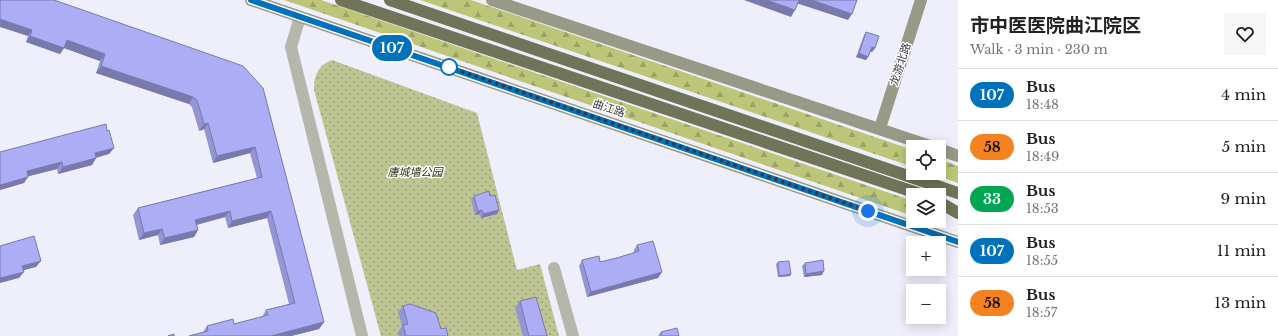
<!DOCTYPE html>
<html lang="en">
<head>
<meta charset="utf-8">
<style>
	:root { --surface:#fff; --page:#f6f6f6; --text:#222; --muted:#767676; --line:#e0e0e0 }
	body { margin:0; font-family:"Libre Baskerville","Noto Sans SC",serif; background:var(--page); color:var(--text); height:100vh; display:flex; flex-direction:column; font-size:15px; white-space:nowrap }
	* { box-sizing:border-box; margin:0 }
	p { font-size:13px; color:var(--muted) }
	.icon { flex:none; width:22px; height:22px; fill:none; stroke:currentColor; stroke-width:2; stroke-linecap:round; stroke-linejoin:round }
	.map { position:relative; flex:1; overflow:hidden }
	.sheet { display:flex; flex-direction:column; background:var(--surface); width:320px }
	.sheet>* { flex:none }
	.badge { padding:0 8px; border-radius:13px; font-size:14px; line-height:26px }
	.tools { position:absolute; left:906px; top:140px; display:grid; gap:8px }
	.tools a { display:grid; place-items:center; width:40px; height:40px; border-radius:0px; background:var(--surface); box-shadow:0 2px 10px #0003; font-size:20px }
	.you { position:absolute; width:20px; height:20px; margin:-10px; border:3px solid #fff; border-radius:50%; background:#1a73e8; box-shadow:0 0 0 6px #1a73e833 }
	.map>.badge { position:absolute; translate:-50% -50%; box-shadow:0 0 0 2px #fff }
	.round { display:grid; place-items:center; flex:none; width:42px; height:42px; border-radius:0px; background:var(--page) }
	.head { display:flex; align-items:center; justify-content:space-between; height:68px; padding:0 12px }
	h1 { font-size:19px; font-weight:700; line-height:30px }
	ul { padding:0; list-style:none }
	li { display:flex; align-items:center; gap:12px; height:52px; padding:0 12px; border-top:1px solid var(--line) }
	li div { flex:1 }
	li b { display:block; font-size:15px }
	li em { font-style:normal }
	li .badge { min-width:44px; font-weight:700; text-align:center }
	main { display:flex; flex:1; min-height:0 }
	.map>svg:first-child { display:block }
</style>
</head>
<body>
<main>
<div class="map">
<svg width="958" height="336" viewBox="0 0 958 336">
	<defs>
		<pattern id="forest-firs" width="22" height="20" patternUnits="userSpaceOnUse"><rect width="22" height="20" fill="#bdc678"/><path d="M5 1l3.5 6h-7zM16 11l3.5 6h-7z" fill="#9ba264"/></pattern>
		<pattern id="park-dots" width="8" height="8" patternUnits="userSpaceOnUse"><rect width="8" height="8" fill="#bec592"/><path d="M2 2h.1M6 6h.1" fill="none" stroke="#9ba179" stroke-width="1.8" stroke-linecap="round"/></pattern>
	</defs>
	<rect width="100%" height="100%" fill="#efeffc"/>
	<g fill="url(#forest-firs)">
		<path d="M 284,0 L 321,0 L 913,201 L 913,216 Z"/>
		<path d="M 420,0 L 471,0 L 913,150 L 913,167 Z"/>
		<path d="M 939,159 L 958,166 L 958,183 L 929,173 L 939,173 Z"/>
	</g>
	<path fill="url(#park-dots)" d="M 332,60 L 477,113 L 517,270 L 540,264 L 559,336 L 381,336 L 314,90 C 314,76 318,65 332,60 Z"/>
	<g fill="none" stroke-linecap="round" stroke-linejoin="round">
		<g stroke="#b4b7a9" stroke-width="12">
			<path d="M 300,17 L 291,47 L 362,336"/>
			<path d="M 554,268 L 573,336"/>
		</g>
		<g stroke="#979a86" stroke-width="12">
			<path d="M 251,0 L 958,242"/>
			<path d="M 492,0 L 933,147"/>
			<path d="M 880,128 L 921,0"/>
			<path d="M 939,149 L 958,156"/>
		</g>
		<g stroke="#707458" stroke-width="12">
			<path d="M 341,0 L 923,195"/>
			<path d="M 390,0 L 958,193"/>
			<path d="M 939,202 L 958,213"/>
		</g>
	</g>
	<g fill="#9495d3">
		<path d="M 0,0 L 243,66 L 324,322 L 319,329 L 291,336 L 189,336 L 203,332 L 207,326 L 234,324 L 262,317 L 266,310 L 289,304 L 267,218 L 228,228 L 225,217 L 197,225 L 198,230 L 194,237 L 160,245 L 158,235 L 139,240 L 133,215 L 138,208 L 257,178 L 250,153 L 213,163 L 204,129 L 199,131 L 192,107 L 189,104 L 96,73 L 100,61 L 64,48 L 60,54 L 26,42 L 28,36 Z"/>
		<path d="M 866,32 L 875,48 L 872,52 L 870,51 L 868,57 L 866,60 L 856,57 L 864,35 Z"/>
		<path d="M 107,131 L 114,148 L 109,154 L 96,158 L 92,165 L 58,174 L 57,169 L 28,176 L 24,183 L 0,190 Z"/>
		<path d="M 474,196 L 497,214 L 481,218 L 479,214 L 475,215 L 471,199 Z"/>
		<path d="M 637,245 L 662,272 L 658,278 L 587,297 L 579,266 L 582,260 L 600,262 L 634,253 L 634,250 Z"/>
		<path d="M 778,262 L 791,274 L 790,276 L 778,277 L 776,264 Z"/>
		<path d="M 805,263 L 822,275 L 804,277 L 802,266 Z"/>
		<path d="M 520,301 L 547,336 L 523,336 L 515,308 Z"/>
		<path d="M 403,306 L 441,329 L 448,336 L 399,336 L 398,332 L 402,326 L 398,312 Z"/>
		<path d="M 661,332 L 679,336 L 658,336 Z"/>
	</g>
	<g fill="#7879ac">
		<path d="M 744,0 L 767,0 L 795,10 L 791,17 Z"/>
		<path d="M 798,0 L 812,0 L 852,14 L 848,20 L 796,3 Z"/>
		<path d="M 0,19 L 32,30 L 28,36 L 0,27 Z"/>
		<path d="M 30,36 L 67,40 L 105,54 L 100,61 L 64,48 L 60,54 L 26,42 Z"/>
		<path d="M 872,47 L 875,48 L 872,52 L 869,51 Z"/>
		<path d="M 859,53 L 868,57 L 866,60 L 856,57 Z"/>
		<path d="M 101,66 L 193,97 L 189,104 L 96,73 Z"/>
		<path d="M 208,123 L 204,129 L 199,131 L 204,124 Z"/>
		<path d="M 255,147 L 250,153 L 213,163 L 217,156 Z"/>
		<path d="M 114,148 L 109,154 L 90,159 L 95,153 Z"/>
		<path d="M 96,158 L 92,165 L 58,174 L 63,167 Z"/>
		<path d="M 62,162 L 57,169 L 22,178 L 27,171 Z"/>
		<path d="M 28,177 L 24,183 L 0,190 L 0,185 Z"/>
		<path d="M 482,210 L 479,214 L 475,215 L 478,211 Z"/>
		<path d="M 499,210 L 497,214 L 481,218 L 483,214 Z"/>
		<path d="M 230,211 L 225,217 L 191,226 L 195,220 Z"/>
		<path d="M 271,211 L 267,218 L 228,228 L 232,221 Z"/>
		<path d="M 162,229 L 158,235 L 139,240 L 144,233 Z"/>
		<path d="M 198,230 L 194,237 L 160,245 L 165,238 Z"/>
		<path d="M 41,261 L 36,267 L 17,272 L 22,266 Z"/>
		<path d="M 824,271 L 822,275 L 804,277 L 806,274 Z"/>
		<path d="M 24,272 L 19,278 L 0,283 L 0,278 Z"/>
		<path d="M 662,272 L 658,278 L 587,297 L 591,292 Z"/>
		<path d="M 791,274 L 790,276 L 778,277 L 779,276 Z"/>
		<path d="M 324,322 L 319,329 L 291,336 L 271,336 Z"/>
	</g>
	<g fill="#acadf5" stroke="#7879ac">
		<path d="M 0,0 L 54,0 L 243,66 L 263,88 L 324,322 L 271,336 L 189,336 L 208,331 L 207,326 L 233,319 L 234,324 L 268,315 L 266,310 L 295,303 L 271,211 L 232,221 L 230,211 L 195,220 L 198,230 L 165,238 L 162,229 L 144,233 L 138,208 L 262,177 L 255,147 L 217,156 L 208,123 L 204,124 L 197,100 L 193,97 L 101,66 L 105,54 L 67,40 L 64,48 L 30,36 L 32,30 L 0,19 Z"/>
		<path d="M 767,0 L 799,0 L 795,10 Z"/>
		<path d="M 812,0 L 857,0 L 852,14 Z"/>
		<path d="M 866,32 L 879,36 L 875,48 L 872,47 L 868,57 L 859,53 Z"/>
		<path d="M 106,124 L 107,131 L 109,130 L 114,148 L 95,153 L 96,158 L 63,167 L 62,162 L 27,171 L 28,177 L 0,185 L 0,152 Z"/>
		<path d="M 489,191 L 490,196 L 495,195 L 499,210 L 483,214 L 482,210 L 478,211 L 474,196 Z"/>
		<path d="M 34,236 L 41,261 L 22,266 L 24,272 L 0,278 L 0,246 Z"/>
		<path d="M 653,241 L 662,272 L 591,292 L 582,260 L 599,256 L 600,262 L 617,258 L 639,251 L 637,245 Z"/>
		<path d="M 823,260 L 824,271 L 806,274 L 805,263 Z"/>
		<path d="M 789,261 L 791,274 L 779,276 L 778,262 Z"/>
		<path d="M 536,297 L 547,336 L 529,336 L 520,301 Z"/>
		<path d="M 410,304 L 436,313 L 441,329 L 446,328 L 448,336 L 406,336 L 403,325 L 408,324 L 403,306 Z"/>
		<path d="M 677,328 L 679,336 L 662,336 L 661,332 Z"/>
		<path d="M 174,334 L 174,336 L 168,336 Z"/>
	</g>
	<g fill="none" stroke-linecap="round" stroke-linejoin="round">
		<g stroke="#fff" stroke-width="9">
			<path id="line" d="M 251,0 L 958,242"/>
		</g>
		<use href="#line" stroke="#0072bc" stroke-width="6"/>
		<path stroke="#383945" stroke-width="4" stroke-dasharray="0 7.2" d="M 449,67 L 868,211"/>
	</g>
	<circle fill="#fff" stroke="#0072bc" stroke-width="2" cx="449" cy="67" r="8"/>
	<g text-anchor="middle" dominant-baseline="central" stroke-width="3" stroke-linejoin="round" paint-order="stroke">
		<g font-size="11" fill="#383945" stroke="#fff">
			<text transform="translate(900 64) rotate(-72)">龙游北路</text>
			<text transform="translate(609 108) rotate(19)">曲江路</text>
		</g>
		<g font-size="11" font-style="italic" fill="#2d300e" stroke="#fff">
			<text x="415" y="172">唐城墙公园</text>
		</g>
	</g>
</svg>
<div class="tools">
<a><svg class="icon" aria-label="locate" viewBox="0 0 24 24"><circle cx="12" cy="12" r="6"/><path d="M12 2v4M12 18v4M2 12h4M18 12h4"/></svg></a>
<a><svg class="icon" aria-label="layers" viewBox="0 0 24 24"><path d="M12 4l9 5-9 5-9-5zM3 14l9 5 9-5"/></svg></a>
<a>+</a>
<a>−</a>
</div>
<div class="you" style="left:868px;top:211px"></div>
<b class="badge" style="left:392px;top:48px;background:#0072bc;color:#fff">107</b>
</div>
<section class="sheet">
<div class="head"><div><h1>市中医医院曲江院区</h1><p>Walk · 3 min · 230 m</p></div><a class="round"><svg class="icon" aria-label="heart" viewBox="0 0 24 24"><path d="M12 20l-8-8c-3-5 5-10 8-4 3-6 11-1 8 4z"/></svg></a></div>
<ul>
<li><span class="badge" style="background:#0072bc;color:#fff">107</span><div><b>Bus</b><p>18:48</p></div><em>4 min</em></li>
<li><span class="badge" style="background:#f58220;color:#111">58</span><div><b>Bus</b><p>18:49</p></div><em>5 min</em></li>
<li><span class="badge" style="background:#00a651;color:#fff">33</span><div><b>Bus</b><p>18:53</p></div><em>9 min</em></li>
<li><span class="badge" style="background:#0072bc;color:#fff">107</span><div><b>Bus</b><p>18:55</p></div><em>11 min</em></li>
<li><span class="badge" style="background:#f58220;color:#111">58</span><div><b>Bus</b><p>18:57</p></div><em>13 min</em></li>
</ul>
</section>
</main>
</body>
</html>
